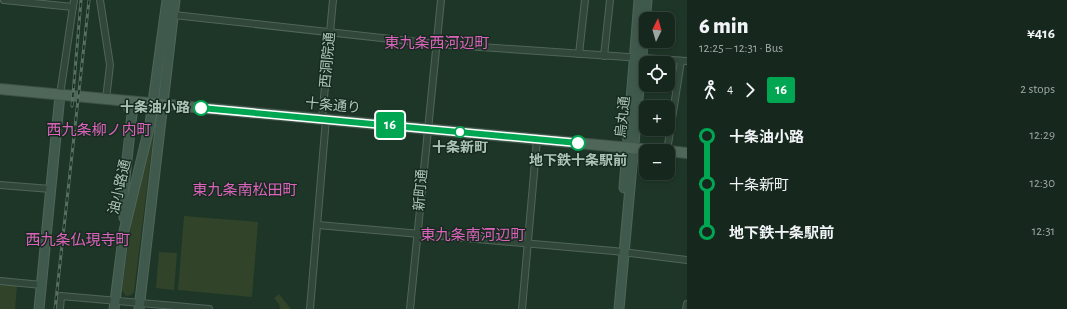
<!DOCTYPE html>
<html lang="en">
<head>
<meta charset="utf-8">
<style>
	:root { --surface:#16281e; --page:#1f3027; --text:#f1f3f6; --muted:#9ea6a4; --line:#35443c }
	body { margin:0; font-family:"Alegreya Sans","Noto Sans JP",sans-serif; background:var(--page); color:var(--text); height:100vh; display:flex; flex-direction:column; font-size:15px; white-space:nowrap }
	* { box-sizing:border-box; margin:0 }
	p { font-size:13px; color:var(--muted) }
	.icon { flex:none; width:22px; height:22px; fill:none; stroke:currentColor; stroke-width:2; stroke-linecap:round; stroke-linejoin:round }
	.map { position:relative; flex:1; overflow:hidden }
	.side { display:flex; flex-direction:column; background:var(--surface); width:380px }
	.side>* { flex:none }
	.badge { padding:0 8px; border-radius:3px; font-size:14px; line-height:26px }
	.needle { width:26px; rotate:5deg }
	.fabs { position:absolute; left:639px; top:12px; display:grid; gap:8px }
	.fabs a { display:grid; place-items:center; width:36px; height:36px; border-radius:8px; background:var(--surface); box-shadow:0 2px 6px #0003,0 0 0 1px var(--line); font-size:20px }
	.map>.badge { position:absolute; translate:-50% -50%; box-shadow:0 0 0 2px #fff }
	.legs { display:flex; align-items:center; gap:6px; height:44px; padding:0 12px; font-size:13px }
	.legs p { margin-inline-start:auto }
	.head { display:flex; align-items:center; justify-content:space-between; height:68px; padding:0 12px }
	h1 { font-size:22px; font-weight:800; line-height:30px }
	ul { padding:0 12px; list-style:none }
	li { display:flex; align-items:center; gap:14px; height:48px; font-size:15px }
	li i { display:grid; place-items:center; width:6px; height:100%; margin:0 5px; background:currentColor }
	li i::after { content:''; width:10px; height:10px; margin:-5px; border:3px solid; border-radius:50%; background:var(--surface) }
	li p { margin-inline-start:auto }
	li:first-child i { background:linear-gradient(#0000 50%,currentColor 0) }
	li:last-child i { background:linear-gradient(currentColor 50%,#0000 0) }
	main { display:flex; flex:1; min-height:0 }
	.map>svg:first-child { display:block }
</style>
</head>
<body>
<main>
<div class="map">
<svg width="687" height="309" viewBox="0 0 687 309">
	<rect width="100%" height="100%" fill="#1e3628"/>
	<g fill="#314429">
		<path d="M 155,122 L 134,292 L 131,295 L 126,296 L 122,290 L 134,204 Z"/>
		<path d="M 184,216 L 258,222 L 252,297 L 178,290 Z"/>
		<path d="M 159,252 L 177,253 L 174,290 L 156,288 Z"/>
		<path d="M 0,284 L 17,286 L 15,309 L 0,309 Z"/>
		<path d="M 279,294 L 291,309 L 280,309 L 279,304 L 274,298 Z"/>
	</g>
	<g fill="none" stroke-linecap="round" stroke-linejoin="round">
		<g stroke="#4f6559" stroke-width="8">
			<g id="street">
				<path d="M 4,0 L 73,7"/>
				<path d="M 100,0 L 110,65 L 106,99"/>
				<path d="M 174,15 L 436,44 L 687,61"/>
				<path d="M 579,54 L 585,0"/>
				<path d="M 604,56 L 610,0"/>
				<path d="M 60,95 L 74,0"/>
				<path d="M 322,119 L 333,0"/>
				<path d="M 667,151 L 681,61"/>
				<path d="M 0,185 L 51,189"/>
				<path d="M 318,225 L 614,251 L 687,260"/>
				<path d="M 0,281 L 42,285"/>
				<path d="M 60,309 L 61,296 L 209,309"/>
				<path d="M 310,309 L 326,119"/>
				<path d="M 410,309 L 441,0"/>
				<path d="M 522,309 L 537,139"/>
				<path d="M 686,309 L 687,304"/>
			</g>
		</g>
		<g stroke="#4f6559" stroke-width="11">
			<g id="secondary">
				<path d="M 624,188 L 639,0"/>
				<path d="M 124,218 L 123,196 L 132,114 L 125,101"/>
				<path d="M 39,309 L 60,95"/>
				<path d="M 114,309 L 124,231 L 150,124 L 167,0"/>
				<path d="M 139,309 L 175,0"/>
				<path d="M 619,309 L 647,0"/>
			</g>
		</g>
		<g stroke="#3e5347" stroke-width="12">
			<g id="primary">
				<path d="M 0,89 L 663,151"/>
				<path d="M 668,151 L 687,153"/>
			</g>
		</g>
		<use href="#street" stroke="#31473a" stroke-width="6"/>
		<use href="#secondary" stroke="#3f5a4c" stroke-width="9"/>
		<use href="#primary" stroke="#4f6759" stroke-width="10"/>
		<g stroke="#557061" stroke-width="3">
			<g id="rail">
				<path d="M 72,106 L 81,0"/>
				<path d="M 55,309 L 89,0"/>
			</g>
		</g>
		<use href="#rail" stroke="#172b20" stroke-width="1.5" stroke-dasharray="4.5" stroke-linecap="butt"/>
	</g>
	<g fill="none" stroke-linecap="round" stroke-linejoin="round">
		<g stroke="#fff" stroke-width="9">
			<path id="line-1" d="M 201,108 L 578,143"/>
		</g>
		<use href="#line-1" stroke="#00a651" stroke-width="6"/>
	</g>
	<g fill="#fff" stroke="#00a651" stroke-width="2">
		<circle cx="201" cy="108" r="7"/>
		<circle cx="460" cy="132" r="5"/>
		<circle cx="578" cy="143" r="7"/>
	</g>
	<g text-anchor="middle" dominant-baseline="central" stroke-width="3" stroke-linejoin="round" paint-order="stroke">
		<g font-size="14" fill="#abc4b6" stroke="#172b20">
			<text transform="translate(328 60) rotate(-85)">西洞院通</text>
			<text transform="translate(333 106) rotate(5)">十条通り</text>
			<text transform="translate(623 117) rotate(-84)">烏丸通</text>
			<text transform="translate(120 187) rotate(-77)">油小路通</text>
			<text transform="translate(421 190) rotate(-85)">新町通</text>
		</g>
		<g font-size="14" font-weight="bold" fill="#abc4b6" stroke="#172b20">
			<text x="190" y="108" text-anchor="end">十条油小路</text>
			<text x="460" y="148">十条新町</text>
			<text x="578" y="161">地下鉄十条駅前</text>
		</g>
		<g font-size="15" fill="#dc63bb" stroke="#172b20">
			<text x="437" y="43">東九条西河辺町</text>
			<text x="99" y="130">西九条柳ノ内町</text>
			<text x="245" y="190">東九条南松田町</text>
			<text x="473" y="235">東九条南河辺町</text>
			<text x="78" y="240">西九条仏現寺町</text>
		</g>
	</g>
</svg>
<div class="fabs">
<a><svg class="needle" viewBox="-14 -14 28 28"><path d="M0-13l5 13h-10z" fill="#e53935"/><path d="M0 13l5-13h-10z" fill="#9ea6a4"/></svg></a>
<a><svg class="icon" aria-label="locate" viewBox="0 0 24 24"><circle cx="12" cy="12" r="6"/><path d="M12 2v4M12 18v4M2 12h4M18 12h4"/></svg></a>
<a>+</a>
<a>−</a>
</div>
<b class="badge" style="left:390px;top:125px;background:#00a651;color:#fff">16</b>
</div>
<section class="side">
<div class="head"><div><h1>6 min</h1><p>12:25 – 12:31 · Bus</p></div><b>¥416</b></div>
<div class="legs"><svg class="icon" aria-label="walk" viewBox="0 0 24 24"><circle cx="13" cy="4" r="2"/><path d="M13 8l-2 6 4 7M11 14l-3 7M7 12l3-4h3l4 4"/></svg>4<svg class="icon" aria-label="forward" viewBox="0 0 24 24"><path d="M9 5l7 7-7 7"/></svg><b class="badge" style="background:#00a651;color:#fff">16</b><p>2 stops</p></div>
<ul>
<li><i style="color:#00a651"></i><b>十条油小路</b><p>12:29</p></li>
<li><i style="color:#00a651"></i><span>十条新町</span><p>12:30</p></li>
<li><i style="color:#00a651"></i><b>地下鉄十条駅前</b><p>12:31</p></li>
</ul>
</section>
</main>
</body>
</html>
